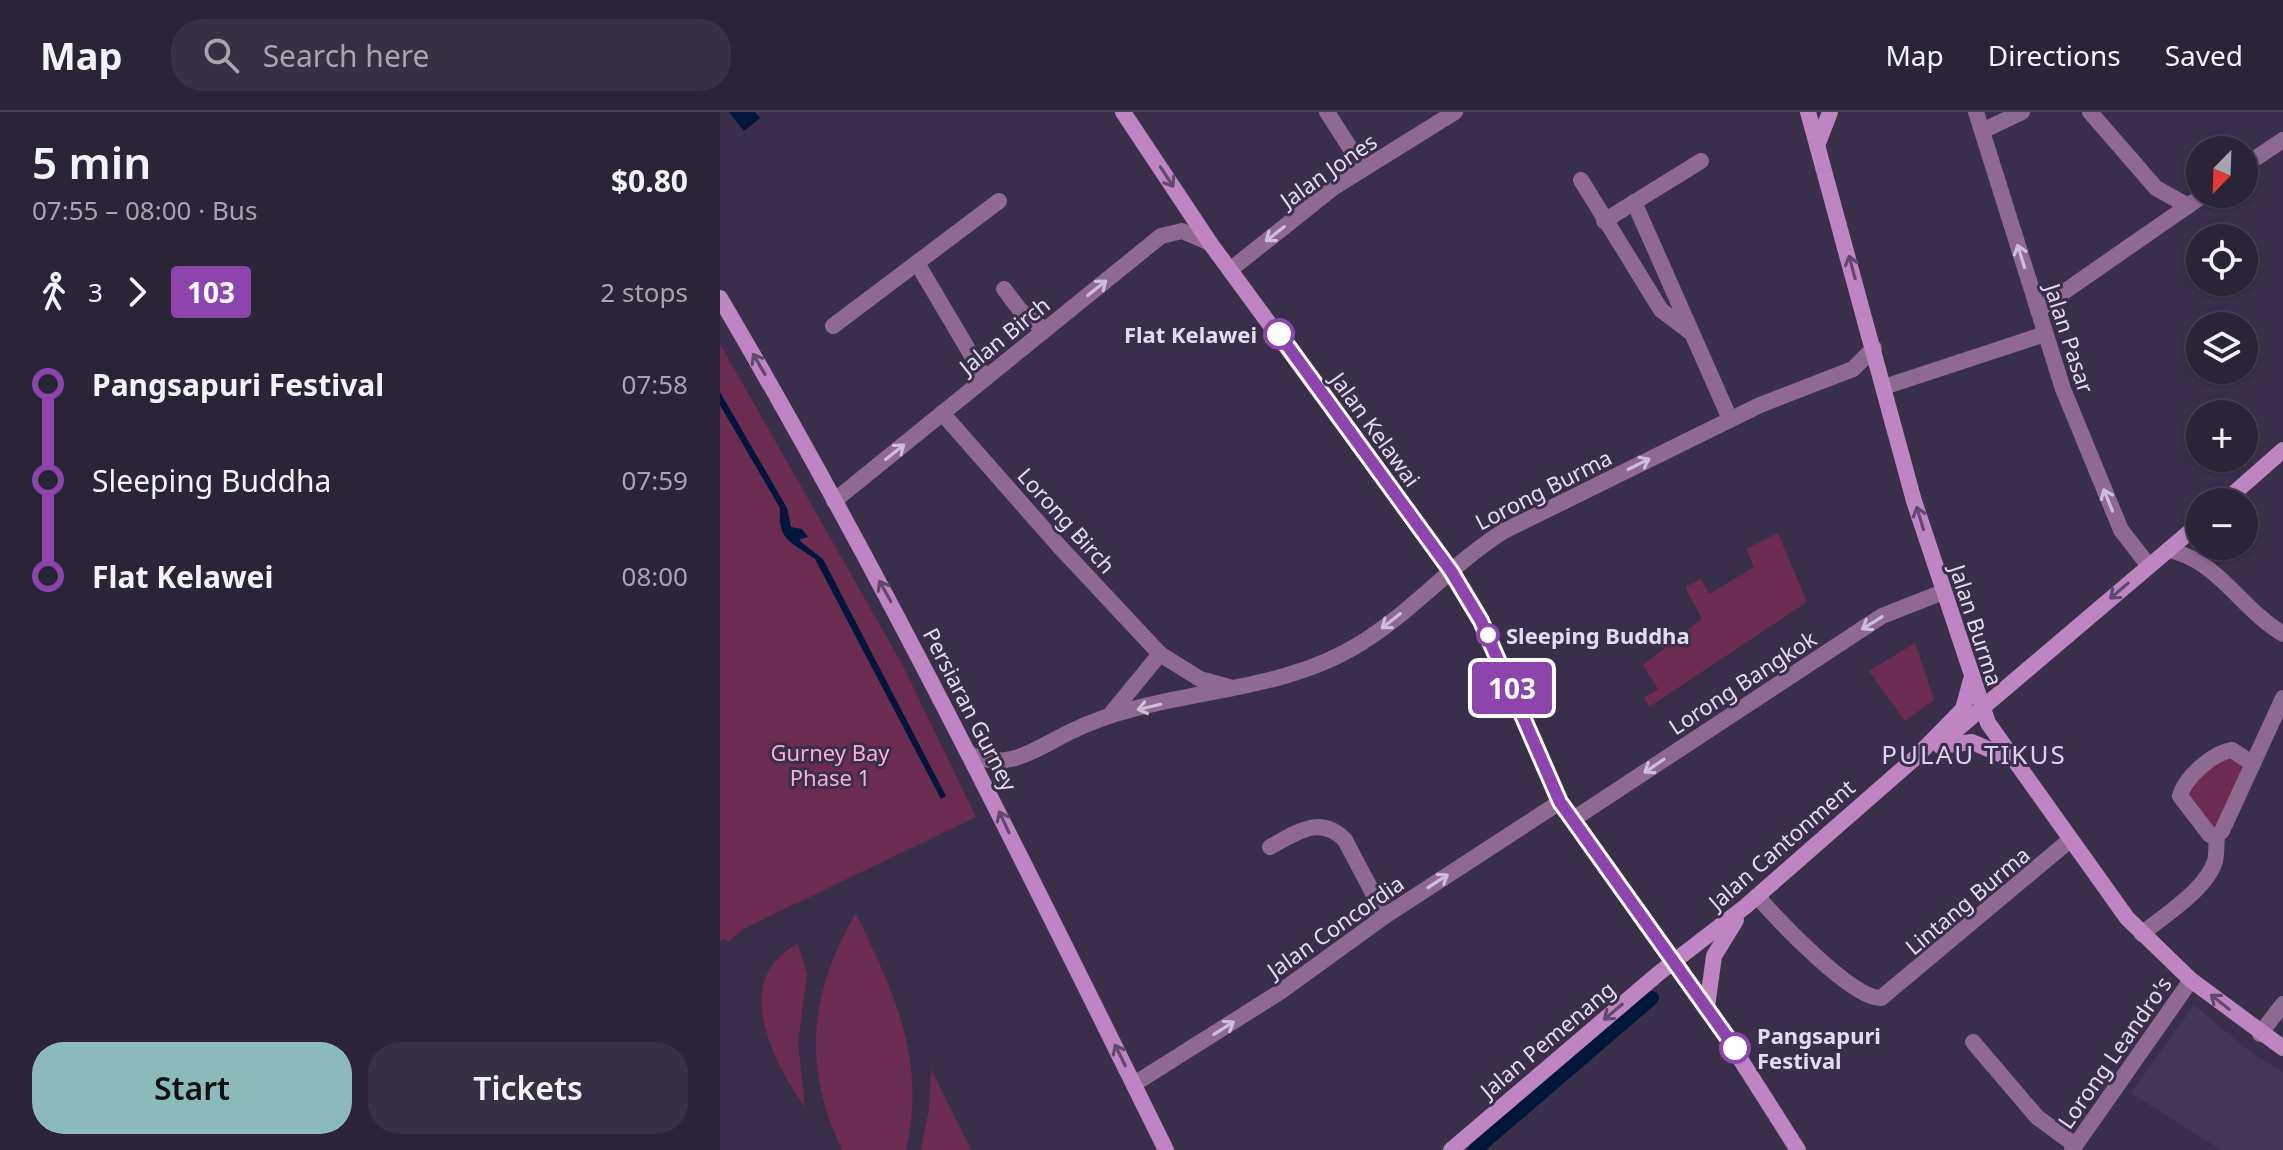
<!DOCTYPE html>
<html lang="en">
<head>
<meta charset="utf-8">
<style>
	:root { --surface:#2b2336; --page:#372f42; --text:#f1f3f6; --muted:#a6a4ad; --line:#474051; --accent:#8bbbb9 }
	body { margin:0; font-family:"Noto Sans",sans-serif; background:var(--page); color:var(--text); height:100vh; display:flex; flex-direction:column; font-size:30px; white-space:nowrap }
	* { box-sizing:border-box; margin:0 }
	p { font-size:26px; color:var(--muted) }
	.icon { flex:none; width:44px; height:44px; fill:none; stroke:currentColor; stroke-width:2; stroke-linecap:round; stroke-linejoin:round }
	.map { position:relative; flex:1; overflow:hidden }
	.side { display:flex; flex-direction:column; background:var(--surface); width:720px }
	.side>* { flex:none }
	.badge { padding:0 16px; border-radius:6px; font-size:28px; line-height:52px }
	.needle { width:52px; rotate:203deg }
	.fabs { position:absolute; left:1466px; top:24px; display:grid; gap:16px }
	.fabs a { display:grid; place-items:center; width:72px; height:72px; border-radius:50%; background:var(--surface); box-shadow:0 2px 6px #0004,0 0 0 2px var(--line); font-size:40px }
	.map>.badge { position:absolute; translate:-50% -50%; box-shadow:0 0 0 4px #fff }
	.legs { display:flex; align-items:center; gap:12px; height:88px; padding:0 32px; font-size:26px }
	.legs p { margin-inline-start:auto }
	.summary { display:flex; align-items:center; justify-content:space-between; height:136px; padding:0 32px }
	h1 { font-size:44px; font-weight:600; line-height:60px }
	.cta { display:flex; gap:16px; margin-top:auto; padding:16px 32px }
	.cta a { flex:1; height:92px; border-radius:32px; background:var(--accent); color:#111; font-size:32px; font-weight:600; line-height:92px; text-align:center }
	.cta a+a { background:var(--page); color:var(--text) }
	ul { padding:0 32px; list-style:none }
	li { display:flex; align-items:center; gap:28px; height:96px; font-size:30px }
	li i { display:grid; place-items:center; width:12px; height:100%; margin:0 10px; background:currentColor }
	li i::after { content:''; width:20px; height:20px; margin:-10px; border:6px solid; border-radius:50%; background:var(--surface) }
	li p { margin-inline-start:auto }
	li:first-child i { background:linear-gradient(#0000 50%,currentColor 0) }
	li:last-child i { background:linear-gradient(currentColor 50%,#0000 0) }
	header { display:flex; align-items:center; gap:48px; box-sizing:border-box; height:112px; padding:0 40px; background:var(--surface); border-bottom:2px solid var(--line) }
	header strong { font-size:38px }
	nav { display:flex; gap:44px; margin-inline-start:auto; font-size:28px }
	.search { width:560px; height:72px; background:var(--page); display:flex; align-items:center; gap:20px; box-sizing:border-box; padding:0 28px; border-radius:32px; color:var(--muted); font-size:30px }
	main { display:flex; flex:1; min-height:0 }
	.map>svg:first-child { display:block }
</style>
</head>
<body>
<header>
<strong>Map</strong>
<div class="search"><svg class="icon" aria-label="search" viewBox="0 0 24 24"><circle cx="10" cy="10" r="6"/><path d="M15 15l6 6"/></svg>Search here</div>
<nav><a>Map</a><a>Directions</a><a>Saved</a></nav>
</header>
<main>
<section class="side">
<div class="summary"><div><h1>5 min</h1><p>07:55 – 08:00 · Bus</p></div><b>$0.80</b></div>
<div class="legs"><svg class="icon" aria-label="walk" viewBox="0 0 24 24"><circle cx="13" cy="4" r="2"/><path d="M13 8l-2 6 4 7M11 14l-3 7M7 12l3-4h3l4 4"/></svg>3<svg class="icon" aria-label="forward" viewBox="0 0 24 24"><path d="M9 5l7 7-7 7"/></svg><b class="badge" style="background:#8e44ad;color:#fff">103</b><p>2 stops</p></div>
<ul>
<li><i style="color:#8e44ad"></i><b>Pangsapuri Festival</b><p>07:58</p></li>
<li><i style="color:#8e44ad"></i><span>Sleeping Buddha</span><p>07:59</p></li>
<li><i style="color:#8e44ad"></i><b>Flat Kelawei</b><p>08:00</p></li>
</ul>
<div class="cta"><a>Start</a><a>Tickets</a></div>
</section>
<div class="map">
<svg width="1563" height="1038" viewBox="0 0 1563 1038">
	<rect width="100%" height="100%" fill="#392f48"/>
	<path fill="#433756" d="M 1474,893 L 1533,942 L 1563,960 L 1563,1038 L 1501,1038 L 1411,981 Z"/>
	<g fill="#6b2c4f">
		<path d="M 0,232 L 182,552 L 256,705 L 23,817 L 8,830 L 5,827 L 0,829 Z"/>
		<path d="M 1058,421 L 1087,490 L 929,595 L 924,586 L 938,577 L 923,553 L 982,507 L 965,475 L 981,467 L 989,482 L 1034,455 L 1026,437 Z"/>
		<path d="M 1195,531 L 1214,588 L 1185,609 L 1149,559 Z"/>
		<path d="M 1508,644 L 1525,656 L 1496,714 L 1491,714 L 1466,681 L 1499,646 Z"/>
		<path d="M 136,801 C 174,882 207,946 186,1038 L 122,1038 C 82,954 89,881 136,801 Z"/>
		<path d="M 78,832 L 87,862 L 78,931 L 85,995 C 54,952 9,866 78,832 Z"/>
		<path d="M 211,957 L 251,1038 L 201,1038 L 209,997 Z"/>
	</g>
	<g fill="#00153b">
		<path d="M 9,0 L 35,0 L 40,6 L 24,19 Z"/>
		<path d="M 0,280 L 67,396 L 71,415 L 82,417 L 88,425 L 80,427 L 81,430 L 103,447 L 226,684 L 221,687 L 95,447 C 71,429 58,430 60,396 L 0,293 Z"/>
	</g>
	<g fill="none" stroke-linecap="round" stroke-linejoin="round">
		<path stroke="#00153b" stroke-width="14" d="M 755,1038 L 932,886"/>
		<g stroke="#8e6990" stroke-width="16">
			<path d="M 607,0 L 643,56"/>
			<path d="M 1256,0 L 1343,277 L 1401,418 L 1429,454"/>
			<path d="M 1370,0 L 1436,76 L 1468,94"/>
			<path d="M 1262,19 L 1302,0"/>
			<path d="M 1524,54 L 1563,28"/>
			<path d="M 861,68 L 941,198 L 970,220"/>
			<path d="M 914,90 L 1010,307"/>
			<path d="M 884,109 L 981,49"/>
			<path d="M 197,151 L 265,266"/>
			<path d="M 510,158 L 613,76 L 735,0"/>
			<path d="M 284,177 L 300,198 L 324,218"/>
			<path d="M 1318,198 L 1485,82"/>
			<path d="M 113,214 L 279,89"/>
			<path d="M 1164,275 L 1325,222"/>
			<path d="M 222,301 L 339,434 L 440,542 L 480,567 L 509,575"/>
			<path d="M 114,389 L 441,124 L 462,119 L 490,131"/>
			<path d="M 1448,438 C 1497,447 1521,497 1563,522"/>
			<path d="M 389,604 L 440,542"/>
			<path d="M 252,643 C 289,660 318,635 352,619 C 443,575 554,586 641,531 C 693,499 733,451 784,419 L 1040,293 L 1133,257 L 1154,236"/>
			<path d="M 852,708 L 1162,504 L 1223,480"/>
			<path d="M 1497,723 L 1490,723 L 1460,684 C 1465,665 1493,641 1512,638 L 1533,652"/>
			<path d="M 1497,723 L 1502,719 L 1563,586"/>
			<path d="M 550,735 C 576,721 600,702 625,728 L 665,804"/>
			<path d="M 1037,784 C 1057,807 1133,888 1161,886 L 1350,728"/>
			<path d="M 1422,822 C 1443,804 1487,777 1495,749 C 1497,741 1496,731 1497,723"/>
			<path d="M 1540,922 L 1563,892"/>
			<path d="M 1253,930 L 1317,1005 L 1355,1033"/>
			<path d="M 414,972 L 560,880 L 665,804 L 840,690"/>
			<path d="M 1352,1038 L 1471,868"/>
		</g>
		<g stroke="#bf85c3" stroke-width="16">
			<path d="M 403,0 L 490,131 L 731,459 L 761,509 L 840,690 L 987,895 L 1078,1038"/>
			<path d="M 1088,0 L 1194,389 L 1268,611 L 1407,806 L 1471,868 L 1563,936"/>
			<path d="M 1098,31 L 1110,0"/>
			<path d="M 0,186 C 163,463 304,750 446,1038"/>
			<path d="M 1504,390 L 1563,338"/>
			<path d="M 1221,631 L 1480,411"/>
			<path d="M 1220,634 L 1252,630 L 1289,646"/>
			<path d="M 987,895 L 994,844 L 1016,808"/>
			<path d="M 731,1038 L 939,861 L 1026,794 L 1195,646 L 1243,597 L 1251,568"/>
		</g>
	</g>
	<defs><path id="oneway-shaft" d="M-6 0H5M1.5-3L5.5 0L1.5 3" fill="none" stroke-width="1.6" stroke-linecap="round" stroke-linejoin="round" transform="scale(2)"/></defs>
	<g stroke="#61496d">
		<use href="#oneway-shaft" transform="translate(447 65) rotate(57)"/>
		<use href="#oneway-shaft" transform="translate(1132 155) rotate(-105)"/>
		<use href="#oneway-shaft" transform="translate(39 252) rotate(-120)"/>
		<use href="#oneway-shaft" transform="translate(1200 406) rotate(-107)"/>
		<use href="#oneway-shaft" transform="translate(165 479) rotate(-119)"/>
		<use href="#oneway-shaft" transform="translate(1399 479) rotate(139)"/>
		<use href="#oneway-shaft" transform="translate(284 710) rotate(-115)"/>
		<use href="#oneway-shaft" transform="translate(1500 890) rotate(-142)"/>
		<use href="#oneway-shaft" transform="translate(893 900) rotate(140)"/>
		<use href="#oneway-shaft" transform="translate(400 943) rotate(-116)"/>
	</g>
	<g stroke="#cdbfd5">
		<use href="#oneway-shaft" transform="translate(555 122) rotate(142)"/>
		<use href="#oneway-shaft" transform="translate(1301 144) rotate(-107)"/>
		<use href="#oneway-shaft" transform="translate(377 176) rotate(-39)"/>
		<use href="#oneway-shaft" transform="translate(175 340) rotate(-39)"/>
		<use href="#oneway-shaft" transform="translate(919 352) rotate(-26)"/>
		<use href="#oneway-shaft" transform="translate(1388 388) rotate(-112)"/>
		<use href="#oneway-shaft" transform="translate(671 509) rotate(142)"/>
		<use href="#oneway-shaft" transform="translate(1152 511) rotate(148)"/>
		<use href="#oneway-shaft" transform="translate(429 595) rotate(167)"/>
		<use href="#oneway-shaft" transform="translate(934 654) rotate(146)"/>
		<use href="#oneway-shaft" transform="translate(718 769) rotate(-33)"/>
		<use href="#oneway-shaft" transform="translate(504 916) rotate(-32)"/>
	</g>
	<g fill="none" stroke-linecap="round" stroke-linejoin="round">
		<g stroke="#fff" stroke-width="18">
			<path id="line-1" d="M 559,222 L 731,459 L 761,509 L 840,690 L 1015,936"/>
		</g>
		<use href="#line-1" stroke="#8e44ad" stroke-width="12"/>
	</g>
	<g fill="#fff" stroke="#8e44ad" stroke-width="4">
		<circle cx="559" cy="222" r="14"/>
		<circle cx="768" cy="523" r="10"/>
		<circle cx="1015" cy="936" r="14"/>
	</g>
	<g text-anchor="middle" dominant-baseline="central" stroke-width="6" stroke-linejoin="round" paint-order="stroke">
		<g font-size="22" fill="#e2dcec" stroke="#392f48">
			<text transform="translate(608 58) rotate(-35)">Jalan Jones</text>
			<text transform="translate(284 223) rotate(-39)">Jalan Birch</text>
			<text transform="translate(1350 226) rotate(72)">Jalan Pasar</text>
			<text transform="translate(656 317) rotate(54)">Jalan Kelawai</text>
			<text transform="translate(823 377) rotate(-27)">Lorong Burma</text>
			<text transform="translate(347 408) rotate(48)">Lorong Birch</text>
			<text transform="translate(1257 513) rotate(72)">Jalan Burma</text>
			<text transform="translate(1022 570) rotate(-33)">Lorong Bangkok</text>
			<text transform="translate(251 597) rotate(63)">Persiaran Gurney</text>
			<text transform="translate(1061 732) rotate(-41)">Jalan Cantonment</text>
			<text transform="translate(1247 788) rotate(-40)">Lintang Burma</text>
			<text transform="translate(615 814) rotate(-35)">Jalan Concordia</text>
			<text transform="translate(827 927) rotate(-40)">Jalan Pemenang</text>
			<text transform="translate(1394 940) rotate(-55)">Lorong Leandro's</text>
		</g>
		<g font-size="22" font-weight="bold" fill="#e2dcec" stroke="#392f48" text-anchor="start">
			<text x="537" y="222" text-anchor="end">Flat Kelawei</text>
			<text x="786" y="523">Sleeping Buddha</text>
			<text x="1037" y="923">Pangsapuri<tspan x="1037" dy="25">Festival</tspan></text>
		</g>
		<g font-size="22" fill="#fcadd5" stroke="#392f48">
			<text x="110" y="640">Gurney Bay<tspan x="110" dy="25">Phase 1</tspan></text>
		</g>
		<g font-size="26" letter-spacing="2" fill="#ddd1f2" stroke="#392f48">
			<text x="1254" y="642">PULAU TIKUS</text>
		</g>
	</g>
</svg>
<div class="fabs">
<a><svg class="needle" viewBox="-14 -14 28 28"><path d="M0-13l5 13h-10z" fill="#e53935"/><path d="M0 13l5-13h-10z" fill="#a6a4ad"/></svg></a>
<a><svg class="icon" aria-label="locate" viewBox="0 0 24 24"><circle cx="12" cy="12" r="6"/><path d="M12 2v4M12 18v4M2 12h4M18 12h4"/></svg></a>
<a><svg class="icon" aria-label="layers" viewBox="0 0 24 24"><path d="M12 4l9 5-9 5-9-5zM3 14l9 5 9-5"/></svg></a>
<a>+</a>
<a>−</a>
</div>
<b class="badge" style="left:792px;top:576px;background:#8e44ad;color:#fff">103</b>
</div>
</main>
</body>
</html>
